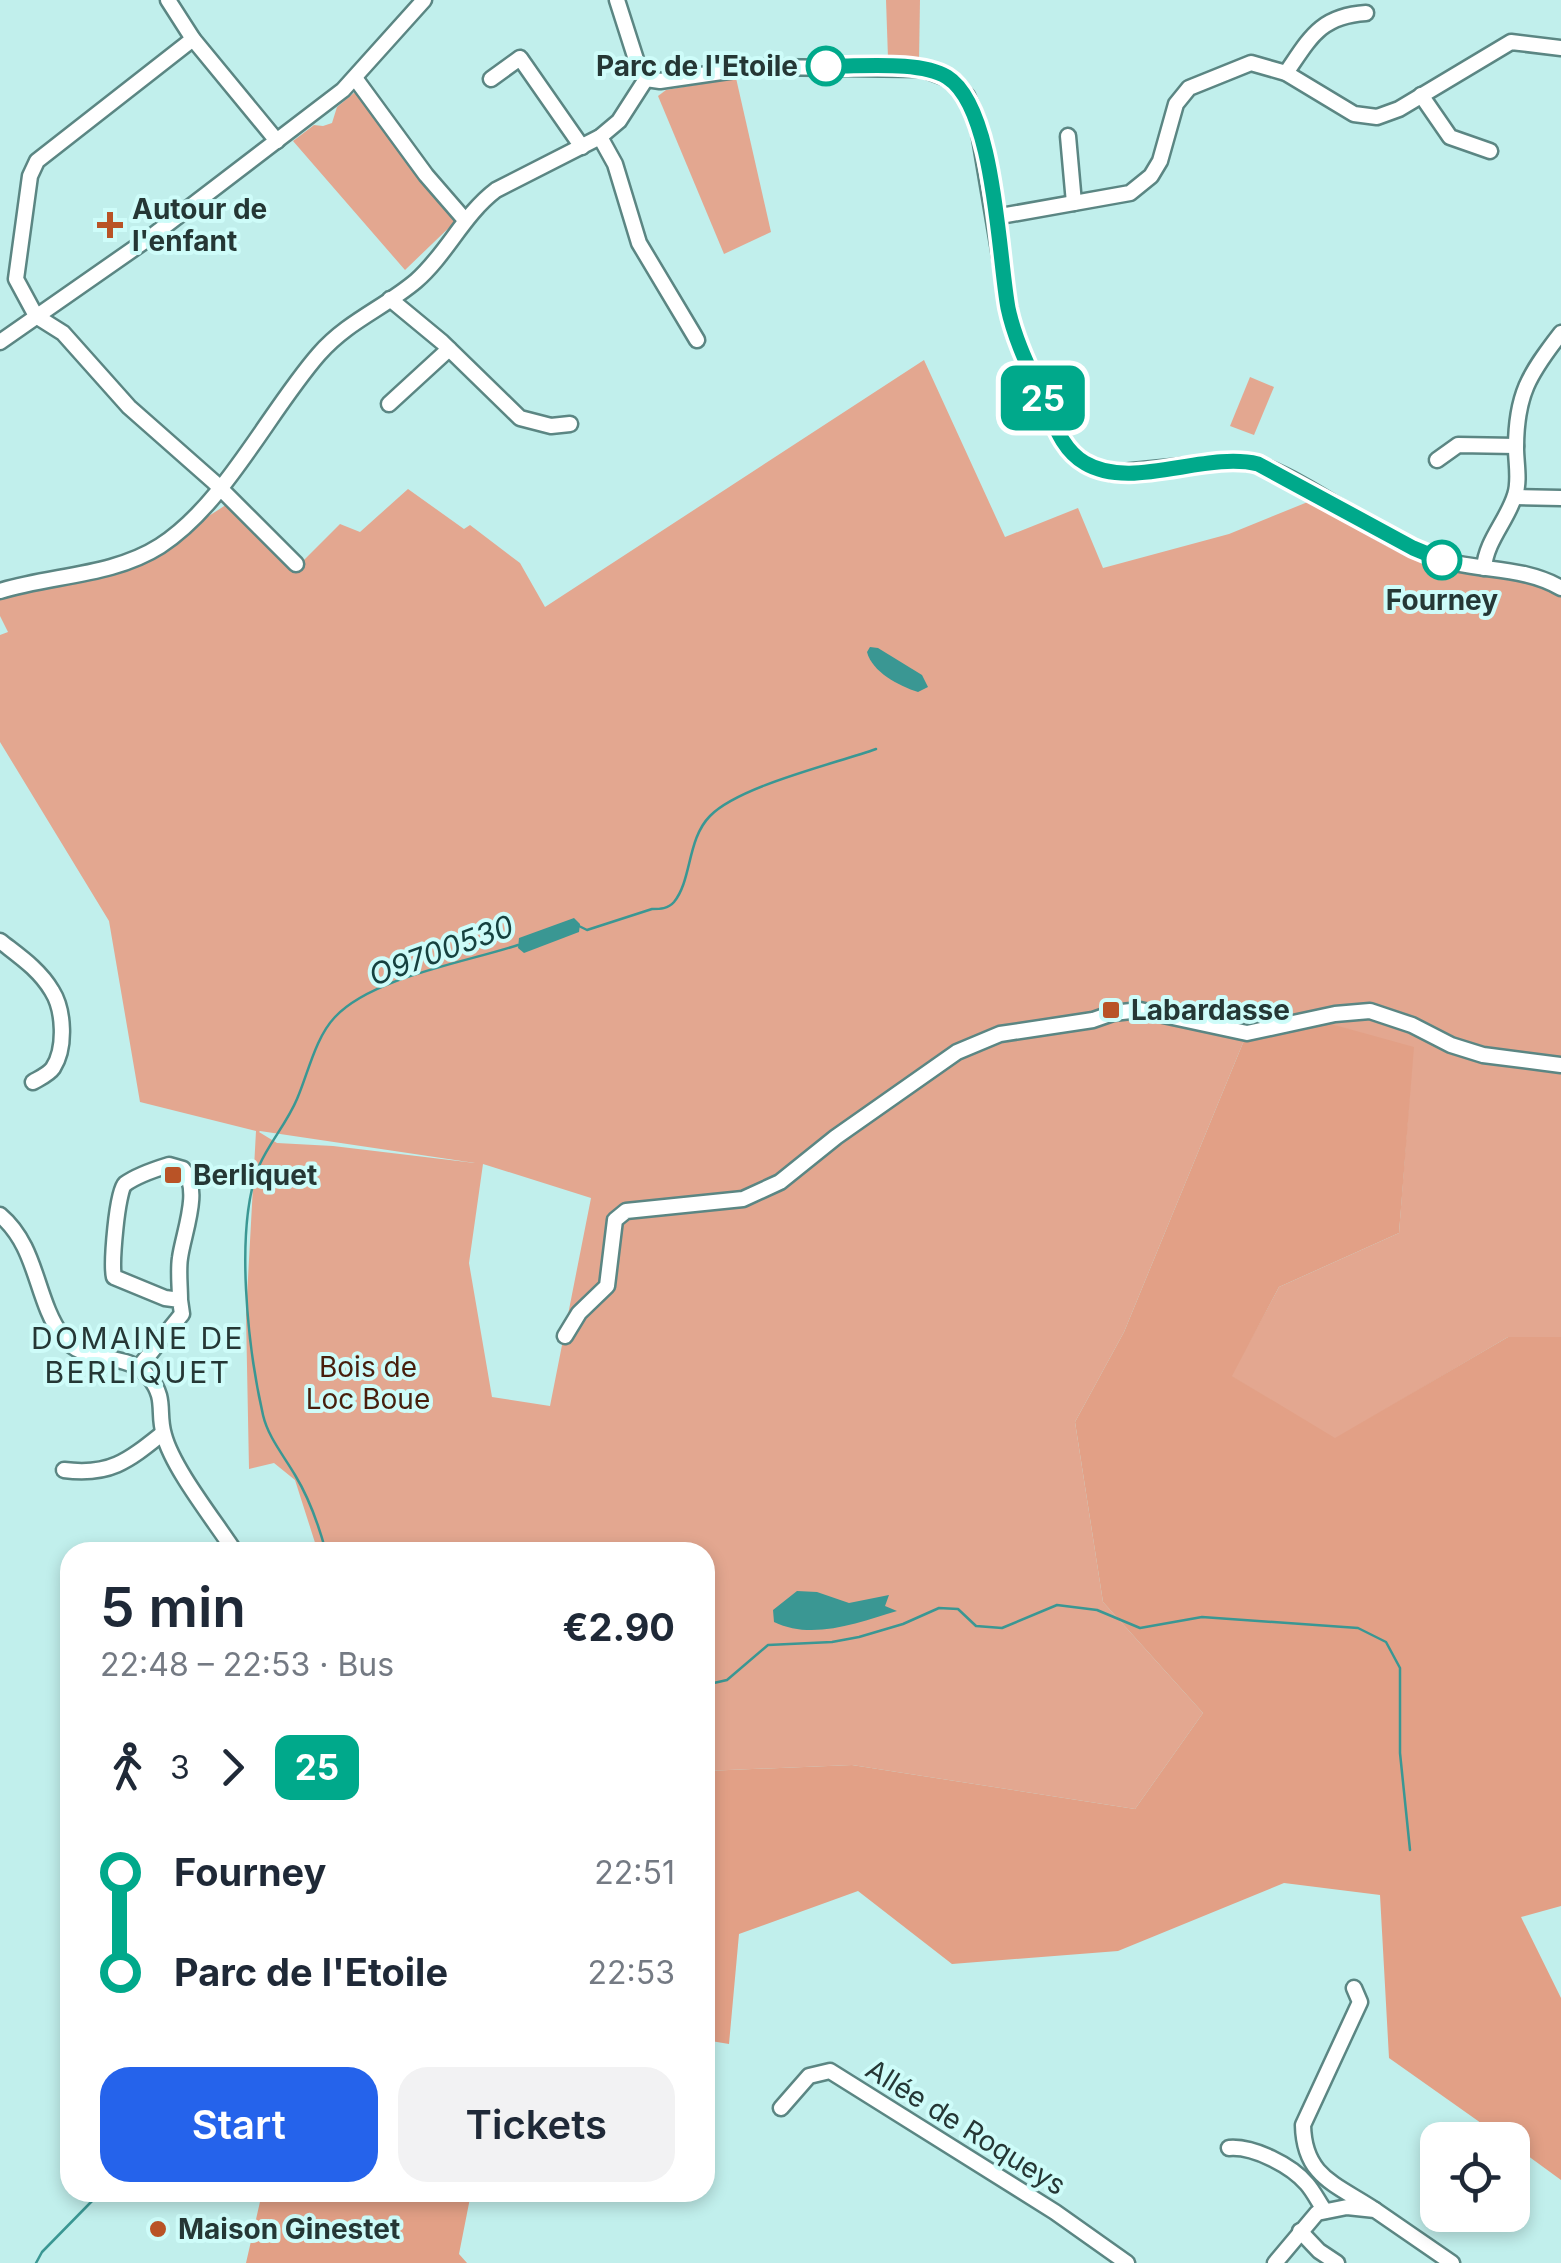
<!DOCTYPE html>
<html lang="en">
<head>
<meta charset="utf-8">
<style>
	:root { --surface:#fff; --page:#f2f2f3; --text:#1f2937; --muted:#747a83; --accent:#2563eb }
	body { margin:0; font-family:Inter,sans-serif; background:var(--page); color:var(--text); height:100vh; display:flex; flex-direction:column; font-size:38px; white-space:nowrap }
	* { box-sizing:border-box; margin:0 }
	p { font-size:32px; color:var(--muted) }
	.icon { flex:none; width:55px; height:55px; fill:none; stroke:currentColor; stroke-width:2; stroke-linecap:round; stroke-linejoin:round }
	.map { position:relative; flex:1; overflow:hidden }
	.drawer { position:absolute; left:60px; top:1542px; width:655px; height:660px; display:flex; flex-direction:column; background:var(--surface); border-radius:30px; box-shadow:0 5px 15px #0003 }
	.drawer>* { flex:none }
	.badge { padding:0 20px; border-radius:15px; font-size:35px; line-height:65px }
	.fabs { position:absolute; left:1420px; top:2122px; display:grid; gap:20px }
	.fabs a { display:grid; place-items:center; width:110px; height:110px; border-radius:20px; background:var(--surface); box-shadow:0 5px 15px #0003; font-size:50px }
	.map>.badge { position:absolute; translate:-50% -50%; box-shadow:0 0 0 5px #fff }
	.legs { display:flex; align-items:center; gap:15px; height:110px; padding:0 40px; font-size:32px }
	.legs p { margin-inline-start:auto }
	.headline { display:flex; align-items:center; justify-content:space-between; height:170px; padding:0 40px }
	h1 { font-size:55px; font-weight:600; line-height:75px }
	.action { display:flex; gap:20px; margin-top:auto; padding:20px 40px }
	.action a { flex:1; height:115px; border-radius:30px; background:var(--accent); color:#fff; font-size:40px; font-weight:600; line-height:115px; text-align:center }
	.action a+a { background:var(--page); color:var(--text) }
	ul { padding:0 40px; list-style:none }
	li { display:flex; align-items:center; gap:35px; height:100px; font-size:38px }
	li i { display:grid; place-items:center; width:15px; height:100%; margin:0 12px; background:currentColor }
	li i::after { content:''; width:25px; height:25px; margin:-12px; border:8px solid; border-radius:50%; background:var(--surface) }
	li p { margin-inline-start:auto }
	li:first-child i { background:linear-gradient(#0000 50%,currentColor 0) }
	li:last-child i { background:linear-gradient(currentColor 50%,#0000 0) }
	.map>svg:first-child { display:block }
</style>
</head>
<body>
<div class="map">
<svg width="1561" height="2263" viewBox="0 0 1561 2263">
	<rect width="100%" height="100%" fill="#c1efec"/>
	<g fill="#e3a790" fill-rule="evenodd">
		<path d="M 886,0 L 920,0 L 919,61 L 888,58 Z"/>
		<path d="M 736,78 L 771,232 L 724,254 L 658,96 L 666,90 Z"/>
		<path d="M 355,92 L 458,219 L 405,270 L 293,141 L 314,125 L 323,126 L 332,123 L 337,107 Z"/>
		<path d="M 924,360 L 1005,537 L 1078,508 L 1103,568 L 1229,534 L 1320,497 L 1413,548 L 1561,588 L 1561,1337 L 1508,1337 L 1335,1439 L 1231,1376 L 1279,1287 L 1399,1233 L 1413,1048 L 1259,1004 L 1124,1332 L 1075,1422 L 1103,1602 L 1203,1713 L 1135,1809 L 852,1765 L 705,1771 L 705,1552 L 318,1552 L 295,1480 L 274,1463 L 249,1469 L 246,1315 L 256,1131 L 140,1102 L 109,921 L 0,742 L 0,635 L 8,632 L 0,616 L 0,597 L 128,568 L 232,501 L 299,565 L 340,524 L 360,532 L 408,489 L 464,529 L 470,525 L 520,563 L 545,607 ZM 259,1132 L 260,1131 L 475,1163 L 333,1146 L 277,1143 ZM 483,1164 L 591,1198 L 550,1406 L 492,1397 L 469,1263 Z"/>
		<path d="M 1250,377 L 1274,387 L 1254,435 L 1230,426 Z"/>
	</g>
	<g fill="#e2a086">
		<path d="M 1259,1004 L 1414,1047 L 1399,1233 L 1279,1287 L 1232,1376 L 1335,1438 L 1508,1337 L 1561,1337 L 1561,1906 L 1521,1917 L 1561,1998 L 1561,2180 L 1513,2145 L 1512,2140 L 1505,2140 L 1389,2058 L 1380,1895 L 1284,1883 L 1118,1951 L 952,1964 L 858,1891 L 739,1934 L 729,2044 L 705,2040 L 705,1771 L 852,1765 L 1135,1809 L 1203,1713 L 1103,1602 L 1075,1422 L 1124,1332 Z"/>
		<path d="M 262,2193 L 471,2193 L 459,2254 L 467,2263 L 246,2263 Z"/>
	</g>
	<g fill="#3a9793">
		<path d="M 870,647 L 878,648 L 922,675 L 928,687 L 918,692 C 899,686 872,672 867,652 Z"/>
		<path d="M 574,918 L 580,924 L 579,932 L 524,953 L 518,948 L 519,938 Z"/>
		<path d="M 797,1591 L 817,1592 L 849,1603 L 889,1595 L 885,1606 L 897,1611 C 859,1622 813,1641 774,1622 L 773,1610 Z"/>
	</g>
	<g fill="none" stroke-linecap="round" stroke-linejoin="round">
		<g stroke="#3a9793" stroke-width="2.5">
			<path d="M 577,925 L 587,930 L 652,909 C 660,909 668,909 674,902 C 692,880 687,839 710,816 C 739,786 834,764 876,749"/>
			<path d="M 326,1552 C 319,1526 309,1498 295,1475 C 284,1456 268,1437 263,1415 C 248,1349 234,1228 259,1166 C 269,1143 287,1123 297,1099 C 308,1074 315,1038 335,1017 C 373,977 467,962 518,945"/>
			<path d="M 705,1685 L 727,1680 L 768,1645 L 832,1642 L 859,1637 L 903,1624 L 939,1608 L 958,1609 L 976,1626 L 1002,1628 L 1057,1605 L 1097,1610 L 1140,1628 L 1202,1617 L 1358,1628 L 1386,1642 L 1400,1668 L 1400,1753 L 1410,1850"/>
			<path d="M 36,2263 L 42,2252 L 93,2200 L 95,2192"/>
		</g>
		<g stroke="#5b8683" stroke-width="19">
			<g id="minor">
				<path d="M 168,0 L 193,39 L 277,141"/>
				<path d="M 617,0 L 640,72 L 646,79"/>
				<path d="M 193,39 L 37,161 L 30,176 L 16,279 L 36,316 L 63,333 L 129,407 L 214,482 L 296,564"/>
				<path d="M 1286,73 C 1310,38 1320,16 1366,13"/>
				<path d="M 355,78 L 426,175 L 465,220"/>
				<path d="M 491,79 L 520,58 L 582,147"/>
				<path d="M 646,79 L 660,81 L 756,67 L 923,69 L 947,78 L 957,86 L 967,96 L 977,120 L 1011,321 L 1024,356 L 1066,447 L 1086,464 L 1112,473 L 1233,461 L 1258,464 C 1318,487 1368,531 1428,555 C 1472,573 1520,564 1561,588"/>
				<path d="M 1421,95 L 1450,137 L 1490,151"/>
				<path d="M 1068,136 L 1074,203"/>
				<path d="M 600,137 L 615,164 L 639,243 L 697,340"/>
				<path d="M 995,217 L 1130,193 L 1151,176 L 1160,161 L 1176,104 L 1189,88 L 1251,63 L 1286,73 L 1354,114 L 1377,117 L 1399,109 L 1511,42 L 1561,48"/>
				<path d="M 390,299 L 442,342 L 520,418 L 551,426 L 570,424"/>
				<path d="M 0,342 L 152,236 L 343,90 L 424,0"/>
				<path d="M 389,404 L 449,349"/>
				<path d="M 1437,460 L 1458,445 L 1516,446"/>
				<path d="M 1515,497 L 1561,498"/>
				<path d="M 1484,568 C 1486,541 1507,521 1515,495 C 1520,481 1516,463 1516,448 C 1516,395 1529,374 1561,333"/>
				<path d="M 0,591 C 52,575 113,576 160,546 C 225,504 269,411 319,354 C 348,321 384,308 416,281 C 447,254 463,215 496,190 L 600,137 L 619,121 L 646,79"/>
				<path d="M 0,941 C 19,956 39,969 52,991 C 64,1010 66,1048 53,1068 C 49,1074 40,1078 33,1082"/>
				<path d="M 0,1215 C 38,1247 35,1299 62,1336 C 85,1367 125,1349 149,1377 C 167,1399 157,1412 164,1435 C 173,1469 215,1521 235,1552"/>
				<path d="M 565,1336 L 579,1313 L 607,1286 L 615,1220 L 626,1211 L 743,1199 L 780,1182 L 836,1137 L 957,1052 L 1000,1034 L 1093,1020 L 1113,1013 L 1140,1010 L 1247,1033 L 1335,1014 L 1370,1011 L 1412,1025 L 1451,1045 L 1483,1055 L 1561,1065"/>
				<path d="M 139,1367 L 182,1314 L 180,1300 L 165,1298 L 114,1277 C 111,1264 117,1191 125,1184 C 136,1176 156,1169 169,1165 L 183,1169 C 202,1189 183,1234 180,1258 C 178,1271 180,1286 180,1300"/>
				<path d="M 64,1470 C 110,1476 128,1461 163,1433"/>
				<path d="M 1354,1988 L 1360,2002 L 1303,2125 C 1304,2177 1336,2184 1375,2210"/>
				<path d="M 781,2108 L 809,2076 L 830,2071 L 1055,2212 L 1127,2263"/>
				<path d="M 1229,2148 C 1253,2146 1291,2165 1307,2184 C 1314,2192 1319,2203 1325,2211"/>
				<path d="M 1300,2231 L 1319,2251 L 1337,2263"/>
				<path d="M 1275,2263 L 1317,2213 L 1347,2207 L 1375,2210 L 1452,2263"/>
			</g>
		</g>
		<use href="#minor" stroke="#fff" stroke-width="14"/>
	</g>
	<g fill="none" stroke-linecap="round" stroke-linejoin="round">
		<g stroke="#fff" stroke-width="22">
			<path id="line-1" d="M 826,66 C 859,67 919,60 947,77 C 995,107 998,253 1008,308 C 1015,341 1030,370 1044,401 C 1054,423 1062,450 1085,463 C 1132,491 1205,451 1258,464 L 1413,548 L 1442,560"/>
		</g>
		<use href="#line-1" stroke="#00a98b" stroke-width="15"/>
	</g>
	<g fill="#fff" stroke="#00a98b" stroke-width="5">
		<circle cx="826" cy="66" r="18"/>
		<circle cx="1442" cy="560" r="18"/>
	</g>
	<g fill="#b95326" stroke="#cefcf9" stroke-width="4">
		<path d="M105 210h10v10h10v10h-10v10h-10v-10h-10v-10h10z"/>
		<rect x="1101" y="1000" width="20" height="20" rx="5"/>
		<rect x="163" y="1165" width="20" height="20" rx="5"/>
		<circle cx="158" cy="2229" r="10"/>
	</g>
	<g text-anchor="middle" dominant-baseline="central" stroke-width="8" stroke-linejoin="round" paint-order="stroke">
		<g font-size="28" font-weight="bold" fill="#253735" stroke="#cefcf9" text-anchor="end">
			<text x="798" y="66">Parc de l'Etoile</text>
			<text x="1442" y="600" text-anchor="middle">Fourney</text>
		</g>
		<g font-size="28" font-weight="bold" fill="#253735" stroke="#cefcf9" text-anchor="start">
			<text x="132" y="209">Autour de<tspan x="132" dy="32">l'enfant</tspan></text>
			<text x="1131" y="1010">Labardasse</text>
			<text x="193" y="1175">Berliquet</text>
			<text x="178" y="2229">Maison Ginestet</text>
		</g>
		<g font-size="28" fill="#481e0c" stroke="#cefcf9">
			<text x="368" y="1367">Bois de<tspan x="368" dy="32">Loc Boue</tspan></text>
		</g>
		<g font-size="28" fill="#253735" stroke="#cefcf9">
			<text transform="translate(966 2127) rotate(32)">Allée de Roqueys</text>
		</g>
		<g font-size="30" font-style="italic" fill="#16413f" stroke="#cefcf9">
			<text transform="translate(441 950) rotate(-20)">O9700530</text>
		</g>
		<g font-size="30" letter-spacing="2.5" fill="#253735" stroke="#cefcf9">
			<text x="138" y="1338">DOMAINE DE<tspan x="138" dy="34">BERLIQUET</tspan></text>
		</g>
	</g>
</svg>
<div class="fabs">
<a><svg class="icon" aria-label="locate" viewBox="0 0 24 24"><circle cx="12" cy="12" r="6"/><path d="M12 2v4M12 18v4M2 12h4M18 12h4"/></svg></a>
</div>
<b class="badge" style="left:1043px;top:398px;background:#00a98b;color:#fff">25</b>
<section class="drawer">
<div class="headline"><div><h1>5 min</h1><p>22:48 – 22:53 · Bus</p></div><b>€2.90</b></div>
<div class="legs"><svg class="icon" aria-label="walk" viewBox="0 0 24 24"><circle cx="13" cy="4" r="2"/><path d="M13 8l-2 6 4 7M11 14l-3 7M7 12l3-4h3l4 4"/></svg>3<svg class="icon" aria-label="forward" viewBox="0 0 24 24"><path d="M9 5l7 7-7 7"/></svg><b class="badge" style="background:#00a98b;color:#fff">25</b></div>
<ul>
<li><i style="color:#00a98b"></i><b>Fourney</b><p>22:51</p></li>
<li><i style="color:#00a98b"></i><b>Parc de l'Etoile</b><p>22:53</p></li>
</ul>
<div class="action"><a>Start</a><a>Tickets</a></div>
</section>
</div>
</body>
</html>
